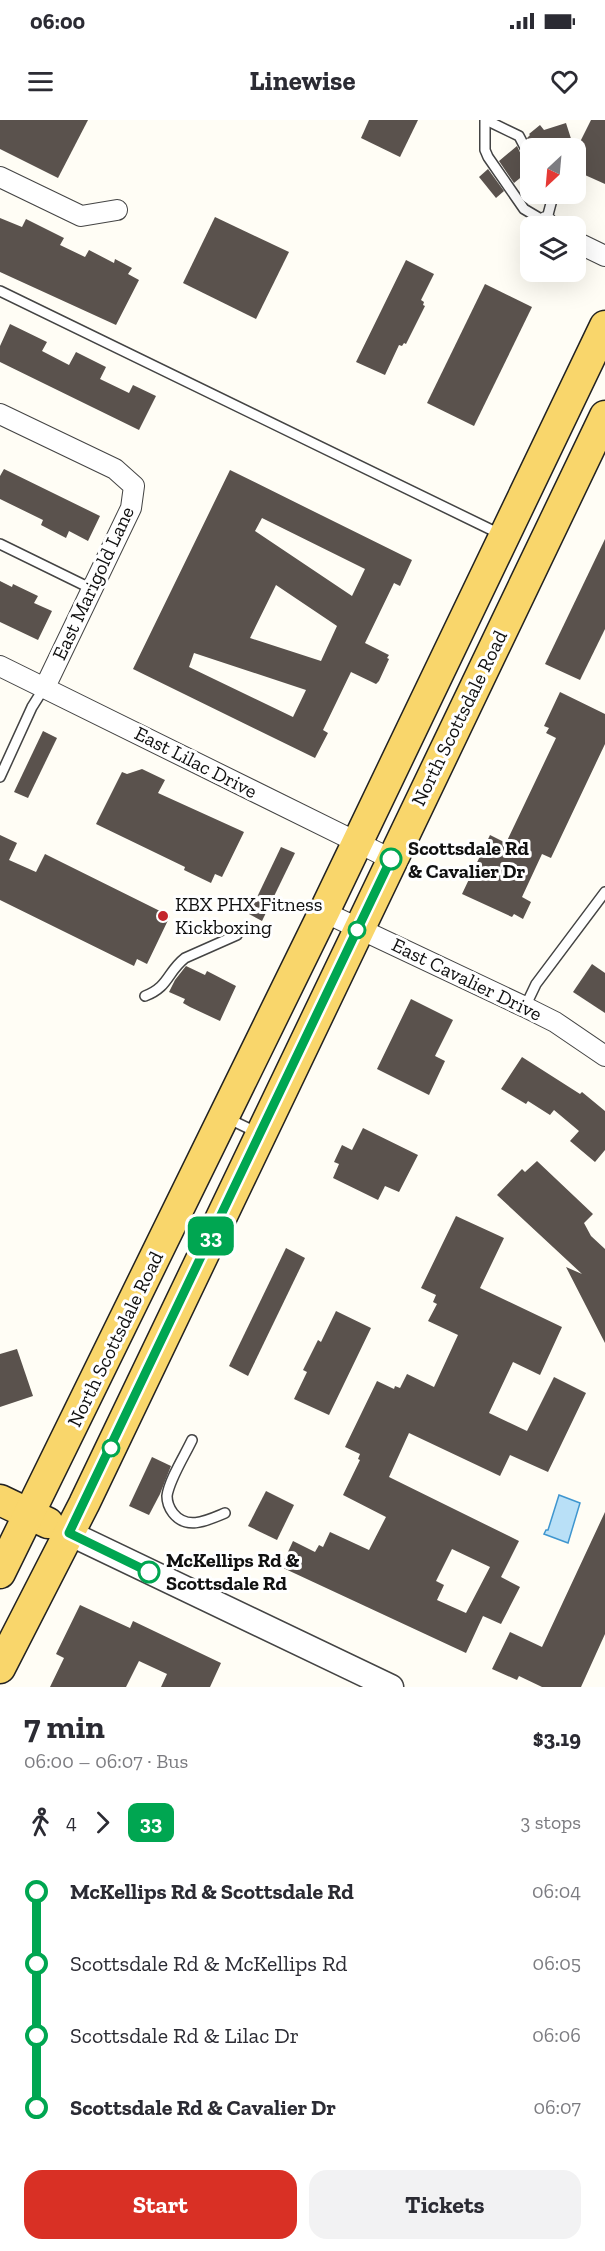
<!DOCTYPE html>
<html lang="en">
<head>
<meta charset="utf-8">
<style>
	:root { --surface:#fff; --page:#f2f2f3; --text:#2b2b33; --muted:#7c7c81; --accent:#d93025 }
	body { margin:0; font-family:"Zilla Slab",serif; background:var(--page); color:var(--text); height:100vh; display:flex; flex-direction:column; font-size:22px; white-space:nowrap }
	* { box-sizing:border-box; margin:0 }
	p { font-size:20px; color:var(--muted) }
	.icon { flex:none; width:33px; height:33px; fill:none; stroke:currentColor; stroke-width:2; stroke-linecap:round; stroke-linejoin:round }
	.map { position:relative; height:1567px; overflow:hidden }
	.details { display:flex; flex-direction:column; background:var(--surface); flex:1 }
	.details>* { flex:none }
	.badge { padding:0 12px; border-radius:9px; font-size:21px; line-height:39px }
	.needle { width:39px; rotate:206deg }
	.fabs { position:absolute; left:520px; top:18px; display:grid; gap:12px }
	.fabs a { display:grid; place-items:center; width:66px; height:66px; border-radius:12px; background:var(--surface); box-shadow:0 6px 24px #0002; font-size:30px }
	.map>.badge { position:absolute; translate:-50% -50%; box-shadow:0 0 0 3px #fff }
	.legs { display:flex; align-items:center; gap:9px; height:66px; padding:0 24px; font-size:20px }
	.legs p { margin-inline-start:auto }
	.headline { display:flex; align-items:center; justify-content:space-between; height:102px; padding:0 24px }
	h1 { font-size:33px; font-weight:700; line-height:45px }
	.button { display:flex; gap:12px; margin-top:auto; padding:12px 24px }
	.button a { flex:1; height:69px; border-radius:18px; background:var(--accent); color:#fff; font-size:24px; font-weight:700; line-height:69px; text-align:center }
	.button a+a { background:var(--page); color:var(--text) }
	ul { padding:0 24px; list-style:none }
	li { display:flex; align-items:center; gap:21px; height:72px; font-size:22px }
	li i { display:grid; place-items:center; width:9px; height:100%; margin:0 8px; background:currentColor }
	li i::after { content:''; width:15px; height:15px; margin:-8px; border:4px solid; border-radius:50%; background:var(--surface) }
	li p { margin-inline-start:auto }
	li:first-child i { background:linear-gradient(#0000 50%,currentColor 0) }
	li:last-child i { background:linear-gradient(currentColor 50%,#0000 0) }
	.status { display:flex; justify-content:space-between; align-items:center; height:42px; padding:0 30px; background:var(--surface); direction:ltr }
	.status svg { height:16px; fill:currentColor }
	header { display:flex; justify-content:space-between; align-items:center; height:78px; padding:0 24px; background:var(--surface); font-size:27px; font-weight:700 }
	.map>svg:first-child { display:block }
</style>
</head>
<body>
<div class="status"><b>06:00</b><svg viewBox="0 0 49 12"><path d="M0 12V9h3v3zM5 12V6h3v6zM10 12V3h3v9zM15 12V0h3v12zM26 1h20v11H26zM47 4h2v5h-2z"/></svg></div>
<header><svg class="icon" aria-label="menu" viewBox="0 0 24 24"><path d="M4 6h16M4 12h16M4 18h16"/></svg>Linewise<svg class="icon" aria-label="heart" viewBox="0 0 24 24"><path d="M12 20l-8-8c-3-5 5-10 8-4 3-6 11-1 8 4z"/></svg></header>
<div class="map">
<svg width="605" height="1567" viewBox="0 0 605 1567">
	<rect width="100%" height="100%" fill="#fffdf5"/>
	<path fill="#b9e0f7" stroke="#3f96cf" stroke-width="1.5" d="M 559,1375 L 580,1383 L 568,1423 L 544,1414 L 546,1410 L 548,1410 Z"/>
	<g fill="#5a524d" fill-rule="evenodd">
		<path d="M 0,0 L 88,0 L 58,58 L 0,29 Z"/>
		<path d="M 369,0 L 418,0 L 400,37 L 361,18 Z"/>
		<path d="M 591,0 L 605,0 L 605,64 L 576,51 L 576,30 Z"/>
		<path d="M 566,3 L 574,28 L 533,28 L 527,18 L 530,15 L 529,14 L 540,5 L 544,10 Z"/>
		<path d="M 517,26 L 525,43 L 531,46 L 531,49 L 514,63 L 499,41 Z"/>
		<path d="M 488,49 L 504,71 L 496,78 L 479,57 Z"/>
		<path d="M 215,97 L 289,132 L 256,199 L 183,163 Z"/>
		<path d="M 0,98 L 22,107 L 26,99 L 64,118 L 60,125 L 85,137 L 89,130 L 114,143 L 115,139 L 132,148 L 128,154 L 139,160 L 116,205 L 0,152 Z"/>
		<path d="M 406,140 L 434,154 L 421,180 L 424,182 L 423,185 L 425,186 L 406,224 L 404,223 L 402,226 L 399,225 L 385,255 L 356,242 Z"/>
		<path d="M 485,164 L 532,187 L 474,306 L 427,283 Z"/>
		<path d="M 10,204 L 47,222 L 42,231 L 69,245 L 76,232 L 106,247 L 100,259 L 129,273 L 133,265 L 156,276 L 139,310 L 0,242 L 0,226 Z"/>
		<path d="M 4,349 L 100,396 L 88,421 L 69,411 L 66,418 L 41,405 L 43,400 L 0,379 L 0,356 Z"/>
		<path d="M 230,350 L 412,440 L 400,466 L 394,463 L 365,523 L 389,535 L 387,538 L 389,539 L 379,561 L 376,564 L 351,552 L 323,610 L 328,613 L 315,638 L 133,549 ZM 262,398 L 365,449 L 352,476 L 255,411 ZM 276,465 L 337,506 L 321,541 L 250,518 ZM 194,533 L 306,570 L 293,597 L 189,547 Z"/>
		<path d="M 605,419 L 605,509 L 580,560 L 545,544 Z"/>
		<path d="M 0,461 L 12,467 L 13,464 L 38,476 L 34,483 L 52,491 L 38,520 L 0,502 Z"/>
		<path d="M 560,572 L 605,594 L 605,624 L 551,738 L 542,734 L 522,777 L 531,782 L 523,799 L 514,794 L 512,797 L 462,774 L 490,715 L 506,723 L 556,618 L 546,613 L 549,608 L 544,606 Z"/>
		<path d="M 43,611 L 57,618 L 28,678 L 14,672 Z"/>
		<path d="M 142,649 L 165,660 L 158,673 L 244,712 L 222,757 L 215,754 L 211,763 L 184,750 L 185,747 L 96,704 L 122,652 L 127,654 Z"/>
		<path d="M 0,715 L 17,723 L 9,740 L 36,752 L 45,734 L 170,796 L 147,844 L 137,839 L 134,846 L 0,780 Z"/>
		<path d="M 281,727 L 295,733 L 262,801 L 249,794 Z"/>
		<path d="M 592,844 L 605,853 L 605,893 L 573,872 Z"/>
		<path d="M 186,846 L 205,855 L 207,851 L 236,866 L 220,901 L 190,887 L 183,883 L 185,879 L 169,872 L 175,860 Z"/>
		<path d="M 411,879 L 453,900 L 435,936 L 445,941 L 429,975 L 377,949 Z"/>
		<path d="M 522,937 L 580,974 L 582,972 L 605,991 L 605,1030 L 595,1042 L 570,1021 L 579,1011 L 554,990 L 550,995 L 528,981 L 526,984 L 501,969 Z"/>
		<path d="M 363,1008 L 418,1035 L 399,1072 L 385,1066 L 378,1080 L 333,1058 L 339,1044 L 334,1042 L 342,1025 L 352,1030 Z"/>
		<path d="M 537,1041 L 593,1094 L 584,1103 L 591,1116 L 605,1129 L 605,1223 L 566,1147 L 582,1154 L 497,1075 L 522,1049 L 525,1052 Z"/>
		<path d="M 456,1096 L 504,1118 L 480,1168 L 562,1207 L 540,1255 L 513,1242 L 489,1293 L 527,1311 L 554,1257 L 586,1273 L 548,1352 L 510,1335 L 500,1356 L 409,1313 L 389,1357 L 519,1421 L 501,1457 L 520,1467 L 501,1504 L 483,1496 L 466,1533 L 281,1447 L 293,1421 L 315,1432 L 319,1425 L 323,1427 L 330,1412 L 369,1430 L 386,1397 L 343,1375 L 360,1340 L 358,1339 L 360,1334 L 345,1327 L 377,1261 L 394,1269 L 395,1266 L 400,1268 L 407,1254 L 434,1267 L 458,1215 L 428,1201 L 437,1184 L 433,1182 L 436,1175 L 421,1168 ZM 452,1429 L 490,1447 L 466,1493 L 437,1480 L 444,1465 L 436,1461 Z"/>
		<path d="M 286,1128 L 305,1138 L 248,1256 L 229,1246 Z"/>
		<path d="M 336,1191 L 371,1208 L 329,1295 L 294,1279 L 307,1252 L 303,1250 L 318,1220 L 321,1222 Z"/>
		<path d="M 17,1229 L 33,1276 L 0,1287 L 0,1234 Z"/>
		<path d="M 152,1337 L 171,1346 L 160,1374 L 149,1395 L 129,1386 Z"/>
		<path d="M 266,1371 L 294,1385 L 277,1420 L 248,1406 Z"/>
		<path d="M 605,1392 L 605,1514 L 581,1567 L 542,1567 L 519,1556 L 517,1560 L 492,1549 L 510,1512 L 542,1527 Z"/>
		<path d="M 80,1485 L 130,1508 L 133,1501 L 221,1543 L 210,1567 L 161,1567 L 167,1554 L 139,1541 L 126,1567 L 50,1567 L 64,1538 L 56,1534 Z"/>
	</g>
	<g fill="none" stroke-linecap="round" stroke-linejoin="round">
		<g stroke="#444" stroke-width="12">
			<g id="service">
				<path d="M 485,0 L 485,30 L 488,37 L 524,89 L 546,102 L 553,76 L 551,74"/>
				<path d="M 486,0 L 519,16 L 531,39"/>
				<path d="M 0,171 L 500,414"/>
				<path d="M 0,424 L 92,469"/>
				<path d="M 0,657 L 32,587 L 44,568"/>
				<path d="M 145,876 C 169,867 167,852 185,838 L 237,815"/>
				<path d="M 525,887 L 536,864 L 605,772"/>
				<path d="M 227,998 L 258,1013"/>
				<path d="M 192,1320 C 185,1335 169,1360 167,1376 C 167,1382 170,1389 173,1393 C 187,1411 208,1400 225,1393"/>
			</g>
		</g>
		<g stroke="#444" stroke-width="22">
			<g id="minor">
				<path d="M 0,57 L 81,96 L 117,90"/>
				<path d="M 546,102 L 550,106"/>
				<path d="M 576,122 L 605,136"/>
				<path d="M 0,294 L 115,349 L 134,366 L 131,388 L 45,567"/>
				<path d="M 0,546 L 391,739"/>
				<path d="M 324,792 L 525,887 L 555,902 L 605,936"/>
			</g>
		</g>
		<g stroke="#444" stroke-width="27">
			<path id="tertiary" d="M 69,1413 L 391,1567"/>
		</g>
		<g stroke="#222" stroke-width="33">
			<g id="primary">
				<path d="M 0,1380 L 48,1403"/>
				<path d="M 0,1453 L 324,792 L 605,206"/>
				<path d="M 0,1548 L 84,1384 L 605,296"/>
			</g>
		</g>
		<use href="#service" stroke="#fff" stroke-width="9"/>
		<use href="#minor" stroke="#fff" stroke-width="20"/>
		<use href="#tertiary" stroke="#fff" stroke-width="24"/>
		<use href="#primary" stroke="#f9d66b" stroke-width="30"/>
	</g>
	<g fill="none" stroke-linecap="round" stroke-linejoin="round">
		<g stroke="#fff" stroke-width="14">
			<path id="line-1" d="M 149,1452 L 69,1413 L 391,739"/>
		</g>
		<use href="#line-1" stroke="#00a651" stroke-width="9"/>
	</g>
	<g fill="#fff" stroke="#00a651" stroke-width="3">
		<circle cx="391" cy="739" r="10"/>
		<circle cx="357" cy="810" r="8"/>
		<circle cx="111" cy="1328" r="8"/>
		<circle cx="149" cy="1452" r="10"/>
	</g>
	<circle fill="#c4262e" stroke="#fff" stroke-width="2" cx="163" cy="796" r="6"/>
	<g text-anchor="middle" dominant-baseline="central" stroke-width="6" stroke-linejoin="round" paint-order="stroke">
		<g font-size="20" fill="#111" stroke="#fff">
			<text transform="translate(93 463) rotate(-65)">East Marigold Lane</text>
			<text transform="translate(459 598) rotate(-64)">North Scottsdale Road</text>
			<text transform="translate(196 642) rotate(27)">East Lilac Drive</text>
			<text transform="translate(467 859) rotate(26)">East Cavalier Drive</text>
			<text transform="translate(115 1219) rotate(-64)">North Scottsdale Road</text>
		</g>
		<g font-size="20" font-weight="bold" fill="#111" stroke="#fff" text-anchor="start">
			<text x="408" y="728">Scottsdale Rd<tspan x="408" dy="23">&amp; Cavalier Dr</tspan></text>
			<text x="166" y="1440">McKellips Rd &amp;<tspan x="166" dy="23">Scottsdale Rd</tspan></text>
		</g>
		<g font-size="20" fill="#111" stroke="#fff" text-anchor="start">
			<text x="175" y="784">KBX PHX Fitness<tspan x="175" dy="23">Kickboxing</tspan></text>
		</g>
	</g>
</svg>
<div class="fabs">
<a><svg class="needle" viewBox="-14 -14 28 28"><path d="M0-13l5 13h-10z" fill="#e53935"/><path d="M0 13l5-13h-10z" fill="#7c7c81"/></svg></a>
<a><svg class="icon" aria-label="layers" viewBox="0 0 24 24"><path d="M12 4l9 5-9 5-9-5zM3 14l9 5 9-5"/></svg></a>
</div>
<b class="badge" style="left:211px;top:1116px;background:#00a651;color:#fff">33</b>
</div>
<section class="details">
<div class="headline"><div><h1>7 min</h1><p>06:00 – 06:07 · Bus</p></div><b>$3.19</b></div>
<div class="legs"><svg class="icon" aria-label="walk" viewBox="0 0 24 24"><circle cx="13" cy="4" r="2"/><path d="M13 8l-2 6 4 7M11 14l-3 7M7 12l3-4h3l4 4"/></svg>4<svg class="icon" aria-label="forward" viewBox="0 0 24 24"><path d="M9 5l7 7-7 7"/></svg><b class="badge" style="background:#00a651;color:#fff">33</b><p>3 stops</p></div>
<ul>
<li><i style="color:#00a651"></i><b>McKellips Rd &amp; Scottsdale Rd</b><p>06:04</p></li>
<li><i style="color:#00a651"></i><span>Scottsdale Rd &amp; McKellips Rd</span><p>06:05</p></li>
<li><i style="color:#00a651"></i><span>Scottsdale Rd &amp; Lilac Dr</span><p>06:06</p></li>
<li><i style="color:#00a651"></i><b>Scottsdale Rd &amp; Cavalier Dr</b><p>06:07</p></li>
</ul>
<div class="button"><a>Start</a><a>Tickets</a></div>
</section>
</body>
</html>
